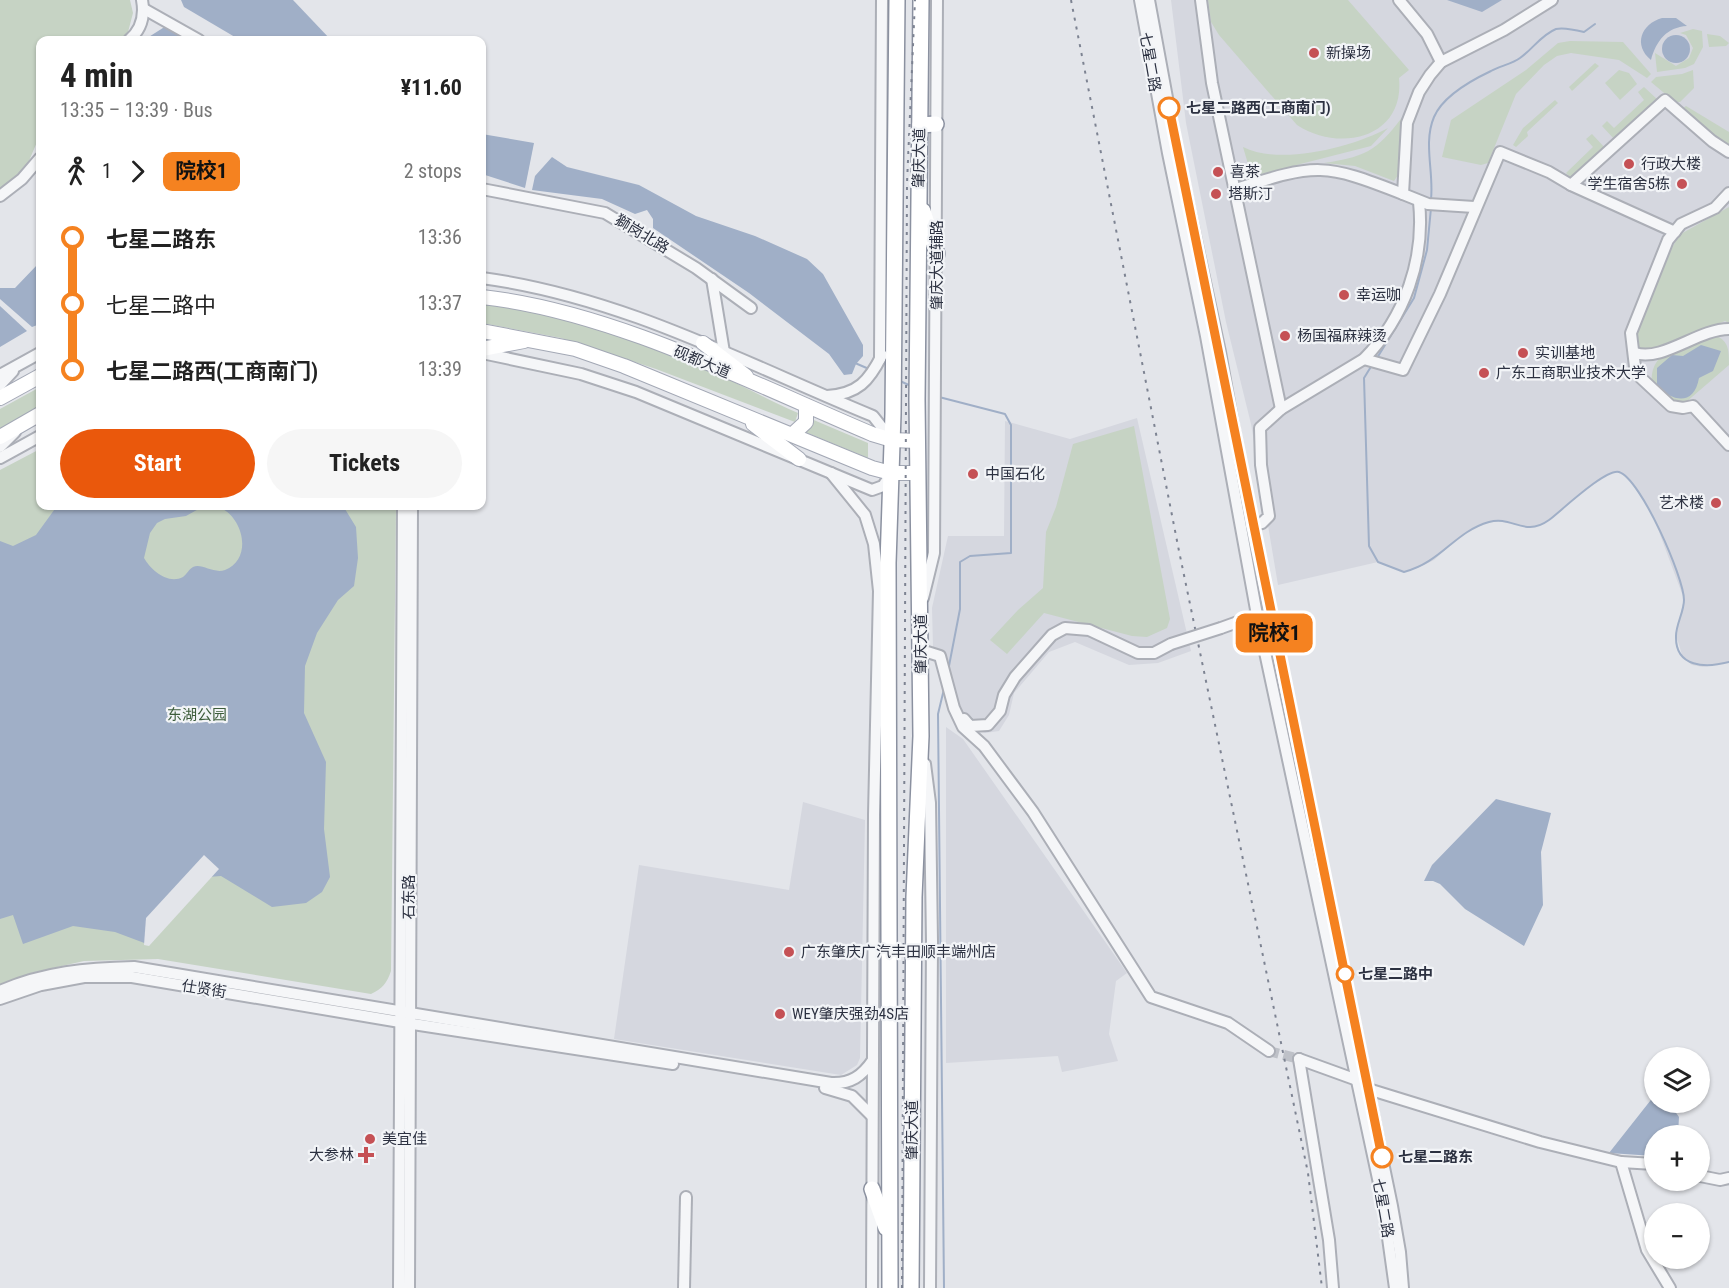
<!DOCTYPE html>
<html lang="en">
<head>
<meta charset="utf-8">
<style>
	:root { --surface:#fff; --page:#f6f6f6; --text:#222; --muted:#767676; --accent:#ea580c }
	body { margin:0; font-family:"Roboto Condensed","Noto Sans SC",sans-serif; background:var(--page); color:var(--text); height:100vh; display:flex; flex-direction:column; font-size:22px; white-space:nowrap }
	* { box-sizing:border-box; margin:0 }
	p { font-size:20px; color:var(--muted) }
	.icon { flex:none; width:33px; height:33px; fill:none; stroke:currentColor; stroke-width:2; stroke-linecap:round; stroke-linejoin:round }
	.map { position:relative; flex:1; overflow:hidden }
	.sheet { position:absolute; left:36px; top:36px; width:450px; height:474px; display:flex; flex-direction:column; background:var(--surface); border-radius:12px; box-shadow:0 2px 4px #0004 }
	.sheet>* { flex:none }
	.badge { padding:0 12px; border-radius:9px; font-size:21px; line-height:39px }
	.tools { position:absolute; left:1644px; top:1047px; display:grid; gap:12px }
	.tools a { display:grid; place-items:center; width:66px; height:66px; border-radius:50%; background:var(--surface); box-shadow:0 2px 4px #0004; font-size:30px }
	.map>.badge { position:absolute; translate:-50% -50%; box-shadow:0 0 0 3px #fff }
	.legs { display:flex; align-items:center; gap:9px; height:66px; padding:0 24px; font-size:20px }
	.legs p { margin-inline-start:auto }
	.summary { display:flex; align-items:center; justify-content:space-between; height:102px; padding:0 24px }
	h1 { font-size:33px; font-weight:700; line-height:45px }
	.button { display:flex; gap:12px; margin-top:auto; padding:12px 24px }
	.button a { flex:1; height:69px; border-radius:36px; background:var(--accent); color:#fff; font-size:24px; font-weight:700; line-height:69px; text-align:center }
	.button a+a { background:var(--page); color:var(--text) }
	ul { padding:0 24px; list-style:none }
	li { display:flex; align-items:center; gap:21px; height:66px; font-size:22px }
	li i { display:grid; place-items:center; width:9px; height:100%; margin:0 8px; background:currentColor }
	li i::after { content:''; width:15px; height:15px; margin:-8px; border:4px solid; border-radius:50%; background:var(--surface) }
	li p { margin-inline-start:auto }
	li:first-child i { background:linear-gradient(#0000 50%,currentColor 0) }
	li:last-child i { background:linear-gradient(currentColor 50%,#0000 0) }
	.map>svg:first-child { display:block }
</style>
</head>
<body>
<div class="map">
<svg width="1729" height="1288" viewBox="0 0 1729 1288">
	<rect width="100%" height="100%" fill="#e3e5ea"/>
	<g fill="#d5d7df">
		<path d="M 1171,0 L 1729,0 L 1729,662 L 1703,667 L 1692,665 L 1683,658 L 1676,635 L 1684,599 L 1652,513 L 1628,478 L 1620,472 L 1612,472 L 1598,481 L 1542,525 L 1529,528 L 1501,520 L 1488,522 L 1463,534 L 1434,560 L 1420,567 L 1404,572 L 1378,562 L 1278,585 L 1251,424 L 1226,322 L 1186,123 Z"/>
		<path d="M 1137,418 L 1191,651 L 1158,663 L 1129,665 L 1075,642 L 1049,652 L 1014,693 L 1009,715 L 999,731 L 985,733 L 974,730 L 956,710 L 933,647 L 932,608 L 948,536 L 1004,536 L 1005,421 L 1070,439 Z"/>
		<path d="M 946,727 L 963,739 L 1127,973 L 1116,981 L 1109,1034 L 1118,1061 L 1062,1072 L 1058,1056 L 946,1063 Z"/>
		<path d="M 803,802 L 865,820 L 860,1058 L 857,1065 L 841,1075 L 614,1039 L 639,865 L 789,890 Z"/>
	</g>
	<g fill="#c6d3c4">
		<path d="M 0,0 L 130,0 L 133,13 L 127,36 L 119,40 L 40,40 L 40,135 L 23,175 L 0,189 Z"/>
		<path d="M 1208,0 L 1348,0 L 1409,70 L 1399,78 C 1405,138 1340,153 1297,125 L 1219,35 L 1211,22 Z"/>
		<path d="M 1693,29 L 1702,31 L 1703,47 L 1694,64 L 1685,68 L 1657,72 L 1655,53 L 1676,66 L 1689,58 L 1693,48 L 1686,35 L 1680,33 Z"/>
		<path d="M 1707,34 L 1720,36 L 1729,43 L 1726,46 L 1709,47 Z"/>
		<path d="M 1570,41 L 1623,42 L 1651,74 L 1647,78 L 1619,60 L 1571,53 L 1557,56 L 1544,65 L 1516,94 L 1488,163 L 1481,165 L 1442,157 L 1451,120 L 1526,70 L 1558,43 Z"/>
		<path d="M 1595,63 L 1599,66 L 1572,91 L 1569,87 Z"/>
		<path d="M 1619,70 L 1629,73 L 1637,84 L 1620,100 L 1605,83 Z"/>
		<path d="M 1693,70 L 1694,88 L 1680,102 L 1675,102 L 1651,82 L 1656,77 L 1682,74 Z"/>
		<path d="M 1644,87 L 1658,100 L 1615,140 L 1602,126 L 1607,121 L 1614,128 L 1644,100 L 1638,92 Z"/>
		<path d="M 1555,100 L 1558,103 L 1527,132 L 1528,136 L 1516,147 L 1513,145 L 1523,128 Z"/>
		<path d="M 1686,106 L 1729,132 L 1729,147 L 1715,139 L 1682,109 Z"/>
		<path d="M 1407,111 L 1401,135 L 1400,172 L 1394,181 L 1355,166 L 1324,163 C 1371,156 1379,148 1407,111 Z"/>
		<path d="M 1388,128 L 1371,146 L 1257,175 L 1251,174 L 1243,147 C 1280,166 1353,147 1388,128 Z"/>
		<path d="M 1592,134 L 1606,149 L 1572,179 L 1566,173 L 1593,147 L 1586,139 Z"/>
		<path d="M 1729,207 L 1729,323 L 1725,321 L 1646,351 L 1635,344 L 1637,335 L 1664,263 L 1679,235 Z"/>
		<path d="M 482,304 C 566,315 650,343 728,379 C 751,390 774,403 798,413 L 795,422 L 656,369 L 561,338 L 482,323 Z"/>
		<path d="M 1716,336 C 1729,341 1729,351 1729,365 L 1685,403 L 1673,402 L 1652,383 C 1649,347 1690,344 1716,336 Z"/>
		<path d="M 40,387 L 40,408 L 0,430 L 0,409 Z"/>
		<path d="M 809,418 L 868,443 L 868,458 L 805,432 Z"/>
		<path d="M 1134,426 L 1170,619 L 1167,628 L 1147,637 L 1132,636 L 1044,613 L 1007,654 L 990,640 L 1018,610 L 1043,588 L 1046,532 L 1056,507 L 1073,444 Z"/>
		<path d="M 40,449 L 40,506 L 396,506 L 391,971 C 387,983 382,989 371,994 L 158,959 L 84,961 L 31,973 L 0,984 L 0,470 Z"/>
	</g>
	<g fill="#a0afc7">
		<path d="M 181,0 L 293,0 L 331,40 L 240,40 L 184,7 Z"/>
		<path d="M 1447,0 L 1502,0 L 1482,12 Z"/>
		<path d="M 1662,18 L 1676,18 L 1687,26 C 1667,27 1656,41 1651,60 C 1633,45 1641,24 1662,18 Z"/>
		<path d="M 166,26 L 191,40 L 144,40 Z"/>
		<circle cx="1676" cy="49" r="14"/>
		<path d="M 482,134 L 534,143 L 525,188 L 482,174 Z"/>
		<path d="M 552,157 L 567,167 L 639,185 L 696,216 L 755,236 L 807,259 L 823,274 L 863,345 L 863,356 L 856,364 L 852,374 L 844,375 L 829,354 L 749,293 L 653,228 L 653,219 L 647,210 L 635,214 L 602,199 L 532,190 L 535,176 Z"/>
		<path d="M 40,247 L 40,324 L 32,327 L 0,299 L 0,288 L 15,288 L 37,265 Z"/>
		<path d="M 0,306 L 27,331 L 0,347 Z"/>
		<path d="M 1701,345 L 1721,351 L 1713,371 L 1699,378 C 1694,406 1673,402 1657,386 L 1657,368 L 1672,355 L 1683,356 Z"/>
		<path d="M 57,506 L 204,506 L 186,516 L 165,519 L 157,523 L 150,533 L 144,558 C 151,570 168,585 183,577 C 187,574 189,569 193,567 C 202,563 213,574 225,570 C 255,558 242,512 215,506 L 339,506 L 345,509 L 356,527 L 358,558 L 354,586 L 338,600 L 317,633 L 305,666 L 304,713 L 326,762 L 324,829 L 330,877 L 322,892 L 306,903 L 272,907 L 221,876 L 208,877 L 147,944 L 115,932 L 73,926 L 23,944 L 13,915 L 0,919 L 0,541 L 13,546 L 36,535 Z"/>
		<path d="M 1496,799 L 1551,813 L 1541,852 L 1543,905 L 1524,946 L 1465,909 L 1440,884 L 1433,881 L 1424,881 L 1432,865 Z"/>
		<path d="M 1654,1096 L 1654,1102 L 1669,1103 L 1679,1117 L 1678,1135 L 1654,1136 L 1654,1156 L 1609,1153 Z"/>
	</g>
	<path fill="#e3e5ea" d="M 204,855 L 219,869 L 149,946 L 144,945 L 146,918 Z"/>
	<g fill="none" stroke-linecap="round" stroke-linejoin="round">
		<g stroke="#a0afc7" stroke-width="2">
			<path d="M 1431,199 C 1434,172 1423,143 1434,117 C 1443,96 1472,80 1491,71 C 1500,66 1512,64 1520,58 C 1533,49 1541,35 1556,29 C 1564,27 1576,30 1584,32 L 1595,24"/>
			<path d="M 1377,358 L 1414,298 L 1427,250 L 1431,208"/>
			<path d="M 855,363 L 869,369"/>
			<path d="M 1372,365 L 1364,378 L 1369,546 L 1378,562 L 1404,572 C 1442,562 1454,532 1489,522 C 1512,515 1524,538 1549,520 C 1561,511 1606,468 1619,472 C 1641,479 1684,578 1684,600 C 1684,612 1676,624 1676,636 C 1675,668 1706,668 1729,662"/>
			<path d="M 900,381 L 911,386"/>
			<path d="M 939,397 L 1005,414 L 1011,425 L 1011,553 L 970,556 L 960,562 L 960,609 L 948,671"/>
			<path d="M 944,689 L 938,714 L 944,1288"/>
		</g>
		<path stroke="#bec1c8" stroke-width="10" stroke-dasharray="10 5" stroke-linecap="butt" d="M 1269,1051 L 1299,1059"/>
		<g stroke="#acafb7" stroke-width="14">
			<g id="minor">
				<path d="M 1140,0 L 1168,153 L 1206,336 L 1257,615 L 1383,1202 L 1395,1288"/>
				<path d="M 1149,0 L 1177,152 L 1220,352 L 1251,525 L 1392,1206 L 1400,1252 L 1403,1288"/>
				<path d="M 1201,0 L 1212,83 L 1281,409"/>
				<path d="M 1399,0 L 1427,34 L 1441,62"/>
				<path d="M 144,9 L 199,40"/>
				<path d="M 129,40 C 141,30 145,16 142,0"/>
				<path d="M 1571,185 L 1675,232"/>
				<path d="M 482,189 L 605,213 L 696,268 L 751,308"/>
				<path d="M 1236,189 C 1317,163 1324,163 1403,194"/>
				<path d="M 1729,193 L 1715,208 L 1681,224 L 1668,240 L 1631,333 L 1635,367 L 1641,378 L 1671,406 L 1683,408 L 1693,406 L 1729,445"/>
				<path d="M 0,196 L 22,179 L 40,158"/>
				<path d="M 1474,207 L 1428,204 L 1403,194 L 1407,123 L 1419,92 L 1430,75 L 1441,62 L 1504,30 L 1552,0"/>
				<path d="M 482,278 C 623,297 744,363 873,416 L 892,440"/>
				<path d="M 712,279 L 724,352"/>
				<path d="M 482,353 L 581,374 L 636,392 L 872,490 L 883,486 L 891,474"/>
				<path d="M 1635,353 C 1663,362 1698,329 1729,329"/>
				<path d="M 880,359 L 882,0"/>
				<path d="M 1364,359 L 1403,370 L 1440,294 L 1500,152 L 1549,172 L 1571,185 L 1665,100 L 1712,141 L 1729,152"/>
				<path d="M 0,375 L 40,353"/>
				<path d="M 0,385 L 13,371"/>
				<path d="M 827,396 C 858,394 869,381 882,355"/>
				<path d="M 0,447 L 15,432"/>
				<path d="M 0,458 L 40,436"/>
				<path d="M 831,473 L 865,515 L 874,544 L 879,591 L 874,815 L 872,1288"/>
				<path d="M 1251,525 L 1262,523 L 1269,516 L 1261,465 L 1260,428 L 1281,409 L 1364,359 C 1405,317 1425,259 1419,202"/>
				<path d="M 923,598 L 934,553 L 937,0"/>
				<path d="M 1221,628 L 1257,615"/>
				<path d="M 921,650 L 940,656 L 954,708 L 963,727 L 984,746 L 1033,812 L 1151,997 L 1228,1023 L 1269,1051"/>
				<path d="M 964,719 L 970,726 L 988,725 L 1000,711 L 1004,695 L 1015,677 L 1052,635 L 1065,628 L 1089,630 L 1138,653 L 1154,653 L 1171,644"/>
				<path d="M 925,764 L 930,803 L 932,942 L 930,1288"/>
				<path d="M 0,991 C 44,972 87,968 134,967 L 831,1083 C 851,1084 862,1076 873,1060"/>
				<path d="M 0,999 L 41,985 L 84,977 L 132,977 L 400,1022 L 673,1064"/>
				<path d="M 1299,1059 L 1329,1240 L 1333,1288"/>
				<path d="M 1299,1059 L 1357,1080"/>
				<path d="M 825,1088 L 852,1096 L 872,1116"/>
				<path d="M 1368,1089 L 1540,1142 L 1621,1162 L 1654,1164"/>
				<path d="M 1621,1162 L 1647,1250 L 1670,1288"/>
				<path d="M 1700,1176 L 1720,1180 L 1729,1178"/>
				<path d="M 399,1288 L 403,506"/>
				<path d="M 409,1288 L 412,506"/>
				<path d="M 684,1288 L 686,1197"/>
			</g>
		</g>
		<g stroke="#a3a8b5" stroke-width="16">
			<g id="major">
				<path d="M 482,297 C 612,311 751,383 872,434 L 892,440 L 917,441"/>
				<path d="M 482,331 L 575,349 L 624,366 L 872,468 L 891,473 L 917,473"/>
				<path d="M 703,343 L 746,376"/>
				<path d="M 482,349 L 524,341"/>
				<path d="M 0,398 L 40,376"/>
				<path d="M 753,424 L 799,459"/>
				<path d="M 793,434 L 806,422 L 806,406"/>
				<path d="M 0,437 L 40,414"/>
			</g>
		</g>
		<g stroke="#8b91a0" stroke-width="18">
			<g id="highway">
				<path d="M 920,125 L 936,124"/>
				<path d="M 923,211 L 937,254"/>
				<path d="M 872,1189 L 886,1228"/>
				<path d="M 890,1288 L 888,563 L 893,414 L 897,0"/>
				<path d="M 911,1288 L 914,897 L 921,736 L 917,400 L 921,0"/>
			</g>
		</g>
		<use href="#minor" stroke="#f5f6f8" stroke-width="10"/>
		<use href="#major" stroke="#fff" stroke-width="14"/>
		<use href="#highway" stroke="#fff" stroke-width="15"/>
		<g stroke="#7d8392" stroke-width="2" stroke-dasharray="3 6" stroke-linecap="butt">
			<path d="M 1071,0 L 1179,551 L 1308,1173 L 1322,1288"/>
			<path d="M 902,1288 L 907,183 L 915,0"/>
		</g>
		<g stroke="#acafb7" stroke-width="14" stroke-linecap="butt">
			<path id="minor-bridge" d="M 1171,644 L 1221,628"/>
		</g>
		<use href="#minor-bridge" stroke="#f5f6f8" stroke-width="10"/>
	</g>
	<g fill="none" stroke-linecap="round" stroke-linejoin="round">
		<g stroke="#fff" stroke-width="14">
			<path id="line-1" d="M 1169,108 L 1382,1157"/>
		</g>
		<use href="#line-1" stroke="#f58220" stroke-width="9"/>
	</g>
	<g fill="#c55155" stroke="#f2f4f7" stroke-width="2">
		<circle cx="1314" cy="53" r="6"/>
		<circle cx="1629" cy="164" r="6"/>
		<circle cx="1218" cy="172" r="6"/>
		<circle cx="1682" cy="184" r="6"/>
		<circle cx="1216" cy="194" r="6"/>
		<circle cx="1344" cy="295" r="6"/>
		<circle cx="1285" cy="336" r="6"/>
		<circle cx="1523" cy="353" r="6"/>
		<circle cx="1484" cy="373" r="6"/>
		<circle cx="973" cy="474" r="6"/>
		<circle cx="1716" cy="503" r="6"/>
		<circle cx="789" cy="952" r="6"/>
		<circle cx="780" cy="1014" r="6"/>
		<circle cx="370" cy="1139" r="6"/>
		<path d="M363 1146h6v6h6v6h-6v6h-6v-6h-6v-6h6z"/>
	</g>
	<g fill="#fff" stroke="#f58220" stroke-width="3">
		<circle cx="1169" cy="108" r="10"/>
		<circle cx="1345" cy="974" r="8"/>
		<circle cx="1382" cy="1157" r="10"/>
	</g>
	<g text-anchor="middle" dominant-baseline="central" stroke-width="4.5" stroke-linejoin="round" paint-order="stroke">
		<g font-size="15" fill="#2c3141" stroke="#f2f4f7" text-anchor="start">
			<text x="1326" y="53">新操场</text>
			<text x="1641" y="164">行政大楼</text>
			<text x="1230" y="172">喜茶</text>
			<text x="1670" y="184" text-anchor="end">学生宿舍5栋</text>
			<text x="1228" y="194">塔斯汀</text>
			<text x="1356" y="295">幸运咖</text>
			<text x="1297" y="336">杨国福麻辣烫</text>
			<text x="1535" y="353">实训基地</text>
			<text x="1496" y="373">广东工商职业技术大学</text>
			<text x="985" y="474">中国石化</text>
			<text x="1704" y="503" text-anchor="end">艺术楼</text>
			<text x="801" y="952">广东肇庆广汽丰田顺丰端州店</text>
			<text x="792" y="1014">WEY肇庆强劲4S店</text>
			<text x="382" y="1139">美宜佳</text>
			<text x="354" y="1155" text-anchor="end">大参林</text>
		</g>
		<g font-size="15" fill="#2c3141" stroke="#f2f4f7">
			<text transform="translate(1150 62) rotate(80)">七星二路</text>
			<text transform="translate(919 158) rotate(-89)">肇庆大道</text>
			<text transform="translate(642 234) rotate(31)">獅岗北路</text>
			<text transform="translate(937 265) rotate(-90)">肇庆大道辅路</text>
			<text transform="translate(702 362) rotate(23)">砚都大道</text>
			<text transform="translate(921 644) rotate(-90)">肇庆大道</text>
			<text transform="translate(409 897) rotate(-90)">石东路</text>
			<text transform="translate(204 989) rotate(9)">仕贤街</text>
			<text transform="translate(912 1130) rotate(-90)">肇庆大道</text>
			<text transform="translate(1383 1208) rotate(80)">七星二路</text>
		</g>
		<g font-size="15" font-weight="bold" fill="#2c3141" stroke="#f2f4f7" text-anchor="start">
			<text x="1186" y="108">七星二路西(工商南门)</text>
			<text x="1358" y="974">七星二路中</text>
			<text x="1398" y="1157">七星二路东</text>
		</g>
		<g font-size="15" fill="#3c5c3a" stroke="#f2f4f7">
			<text x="197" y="715">东湖公园</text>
		</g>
	</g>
</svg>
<div class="tools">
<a><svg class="icon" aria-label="layers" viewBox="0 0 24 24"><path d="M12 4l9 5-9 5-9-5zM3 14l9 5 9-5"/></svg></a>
<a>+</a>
<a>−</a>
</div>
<b class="badge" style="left:1274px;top:633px;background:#f58220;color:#111">院校1</b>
<section class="sheet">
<div class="summary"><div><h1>4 min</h1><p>13:35 – 13:39 · Bus</p></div><b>¥11.60</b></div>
<div class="legs"><svg class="icon" aria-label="walk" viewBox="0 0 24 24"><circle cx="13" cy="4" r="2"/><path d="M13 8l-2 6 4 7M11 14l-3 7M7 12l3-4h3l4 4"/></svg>1<svg class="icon" aria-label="forward" viewBox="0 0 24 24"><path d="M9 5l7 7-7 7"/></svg><b class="badge" style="background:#f58220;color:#111">院校1</b><p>2 stops</p></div>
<ul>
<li><i style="color:#f58220"></i><b>七星二路东</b><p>13:36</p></li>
<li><i style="color:#f58220"></i><span>七星二路中</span><p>13:37</p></li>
<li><i style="color:#f58220"></i><b>七星二路西(工商南门)</b><p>13:39</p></li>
</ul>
<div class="button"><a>Start</a><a>Tickets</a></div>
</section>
</div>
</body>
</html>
